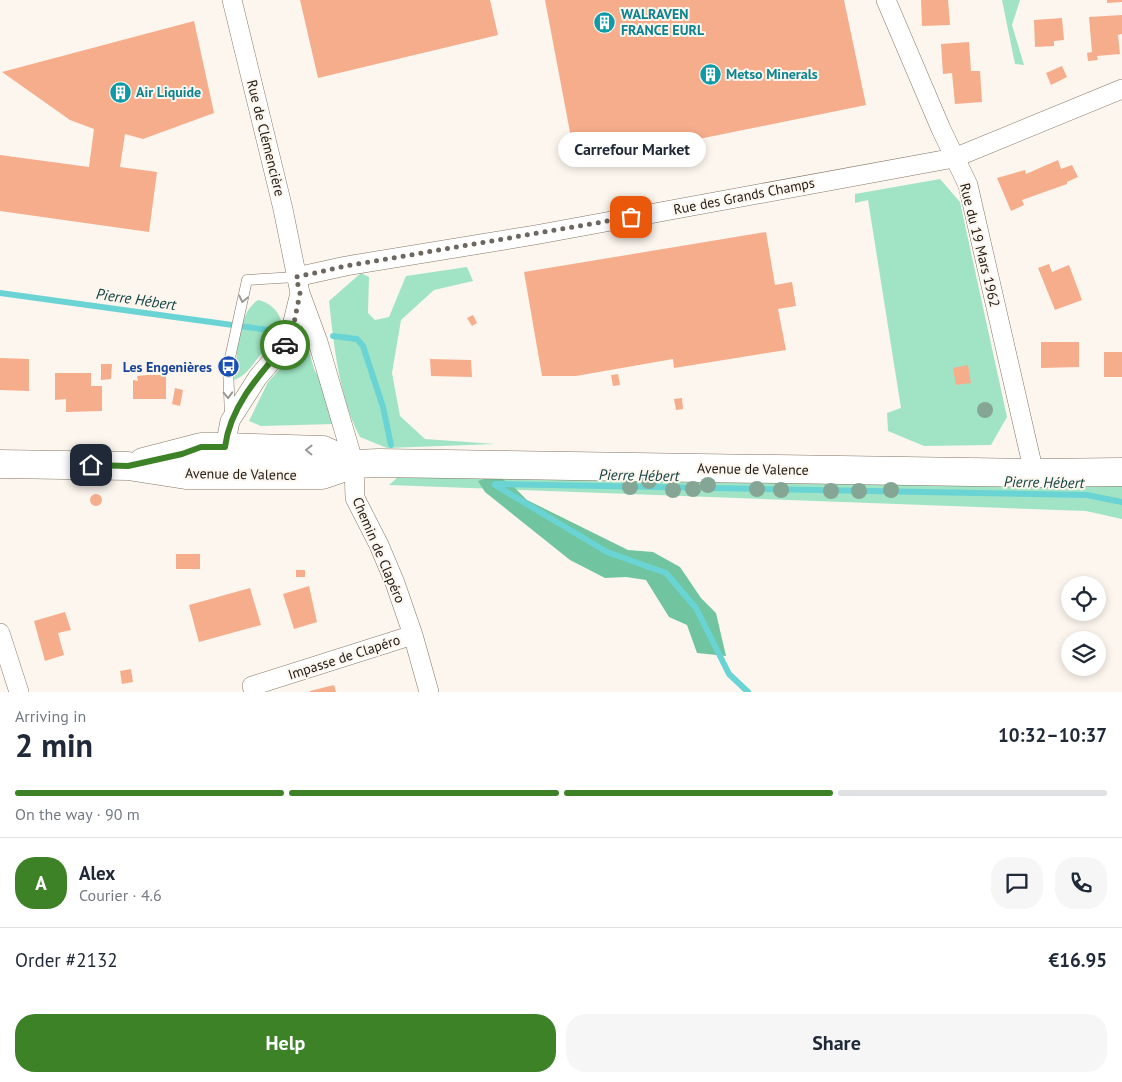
<!DOCTYPE html>
<html lang="en">
<head>
<meta charset="utf-8">
<style>
	:root { --surface:#fff; --page:#f6f6f7; --text:#1f2937; --muted:#747a83; --line:#e0e1e3; --accent:#3d8227 }
	body { margin:0; font-family:"PT Sans",sans-serif; background:var(--page); color:var(--text); height:100vh; display:flex; flex-direction:column; font-size:19px; white-space:nowrap }
	* { box-sizing:border-box; margin:0 }
	p { font-size:16px; color:var(--muted) }
	.icon { flex:none; width:28px; height:28px; fill:none; stroke:currentColor; stroke-width:2; stroke-linecap:round; stroke-linejoin:round }
	.map { position:relative; height:692px; overflow:hidden }
	.details { display:flex; flex-direction:column; background:var(--surface); flex:1 }
	.details>* { flex:none }
	.fabs { position:absolute; left:1061px; top:576px; display:grid; gap:10px }
	.fabs a { display:grid; place-items:center; width:45px; height:45px; border-radius:50%; background:var(--surface); box-shadow:0 2px 8px #0003; font-size:25px }
	.pin { position:absolute; display:grid; place-items:center; width:42px; height:42px; color:#fff; margin:-21px; border-radius:10px; box-shadow:0 2px 8px #0006 }
	.courier { position:absolute; display:grid; place-items:center; width:50px; height:50px; margin:-25px; border:4px solid #3d8227; border-radius:50%; background:#fff; color:#222; box-shadow:0 1px 6px #0007 }
	.bubble { position:absolute; height:35px; border-radius:18px; background:var(--surface); box-shadow:0 2px 8px #0003; font-size:16px; font-weight:700; line-height:35px; text-align:center }
	.headline em { font-style:normal; font-weight:700 }
	.headline div { display:flex; flex-direction:column-reverse }
	.headline { display:flex; align-items:center; justify-content:space-between; height:85px; padding:0 15px }
	h1 { font-size:32px; font-weight:700; line-height:38px }
	.bar { display:grid; grid-template-columns:repeat(4,1fr); gap:8px 5px; align-content:center; height:60px; padding:0 15px }
	.bar i { height:6px; border-radius:4px; background:var(--line) }
	.bar .current { background:var(--accent) }
	.bar p { grid-column:span 4 }
	.line { display:flex; align-items:center; gap:12px; padding:0 15px; border-top:1px solid var(--line) }
	.line div { flex:1 }
	.round { display:grid; place-items:center; flex:none; width:52px; height:52px; border-radius:20px; background:var(--page) }
	.primary-button { display:flex; gap:10px; margin-top:auto; padding:10px 15px }
	.primary-button a { flex:1; height:58px; border-radius:20px; background:var(--accent); color:#fff; font-size:20px; font-weight:700; line-height:58px; text-align:center }
	.primary-button a+a { background:var(--page); color:var(--text) }
	.map>svg:first-child { display:block }
</style>
</head>
<body>
<div class="map">
<svg width="1122" height="692" viewBox="0 0 1122 692">
	<rect width="100%" height="100%" fill="#fcf6ee"/>
	<path fill="#a0e4c5" d="M1002 0H1020L1012 25 1024 65 1015 64Z
		M940 179 960 202 1007 417 991 445 924 446 888 431 887 413 901 408 868 200 855 203V194Z
		M467 267 473 281 434 290 401 320 392 373 400 416 425 439 495 444 387 448 360 437C339 397 334 346 329 301L361 273 369 277 368 313 375 320 389 317 406 276Z
		M258 300C274 303 289 321 277 337 273 343 266 349 261 354 252 365 247 375 234 380 238 356 236 314 258 300Z
		M303 348 309 351 314 369 329 396 334 424 261 426 249 421 268 382 298 349Z
		M399 476 1122 484V519L1086 511 389 485Z"/>
	<path fill="#70c4a0" d="M496 475 513 486 527 500 628 550 653 552 680 567 701 598 716 613 726 656 697 653 687 625 669 617 646 580 626 577 605 578 570 560 485 492 478 481Z"/>
	<g fill="none" stroke-linecap="round" stroke-linejoin="round">
		<path stroke="#6ad4d4" stroke-width="6" d="M0 293 268 330
			M333 336 357 339 363 346 383 407 391 445
			M495 484 1087 495 1122 502
			M495 485 607 552 666 573 696 608 729 674 748 692"/>
	</g>
	<path fill="#f6ad8b" d="M300 0H490L498 35 318 78Z
		M545 0H844L866 105 576 164Z
		M921 0H948L950 25 922 26Z
		M1107 0H1122V2L1107 3Z
		M1122 15V34L1118 35 1120 54 1097 56 1098 60 1088 61 1087 53 1092 52 1089 17Z
		M1062 18 1064 40 1054 41V46L1035 47 1034 20Z
		M194 21 214 113 143 139 125 134 120 167 157 172 149 232 0 211V155L89 167 94 129 70 120 2 72Z
		M969 42 971 71H980L982 102 955 104 952 73 943 74 941 44Z
		M1062 66 1067 77 1051 85 1046 73Z
		M1058 160 1061 169 1072 165 1078 177 1067 182V184L1022 200 1024 205 1011 211 997 178 1025 170 1026 174Z
		M766 232 775 285 792 282 796 306 778 309 786 350 674 368 673 359 576 376H542L524 272Z
		M1049 264 1052 272 1069 265 1082 300 1055 310 1038 268Z
		M473 315 477 323 472 326 467 318Z
		M1041 342H1079V367L1041 368Z
		M1104 352H1122V377H1104Z
		M0 358 29 359V391L0 390Z
		M430 359 471 360 472 377 431 376Z
		M101 364H112L111 379 101 380Z
		M968 365 971 383 956 385 953 368Z
		M55 373H91V386H102V411L66 412V399L55 400Z
		M618 374 620 385 613 386 611 375Z
		M147 375H166V399H133V380L138 381 137 376Z
		M175 388 183 390 180 406 172 404Z
		M682 398 683 409 676 410 674 399Z
		M90 500a6 6 0 1 1 12 0a6 6 0 1 1-12 0Z
		M176 554H200V569H176Z
		M296 570H305V577H296Z
		M309 586 317 622 294 629 283 594Z
		M250 588 261 625 199 642 189 605Z
		M65 612 71 630 58 633 64 655 45 661 34 621Z
		M131 669 133 682 122 684 120 671Z
		M334 685 336 692H310V691Z"/>
	<g fill="none" stroke-linecap="round" stroke-linejoin="round">
		<defs>
			<path id="lane" d="M230 417 228 367 247 280 296 277"/>
			<path id="street" d="M232 0 283 209 300 293 318 342 354 464 355 498 379 545 395 583 413 635 429 692
				M886 0 941 129 968 185 1034 473
				M296 277 346 266 535 235 954 158 1122 89
				M226 459 225 447 230 421 258 377 288 342 300 293
				M0 633 19 692
				M254 692 252 686 413 635"/>
			<path id="secondary" d="M143 462 201 447H225L323 450 354 464
				M0 464 128 466 186 475H322L354 464 379 463 1034 473 1122 472"/>
		</defs>
		<use href="#lane" stroke="#857666" stroke-width="11"/>
		<use href="#street" stroke="#857666" stroke-width="20"/>
		<use href="#secondary" stroke="#857666" stroke-width="29"/>
		<use href="#lane" stroke="#fff" stroke-width="10"/>
		<use href="#street" stroke="#fff" stroke-width="19"/>
		<use href="#secondary" stroke="#fff" stroke-width="28"/>
	</g>
	<g fill="#86a695">
		<circle cx="985" cy="410" r="8"/>
		<circle cx="649" cy="481" r="8"/>
		<circle cx="708" cy="485" r="8"/>
		<circle cx="630" cy="487" r="8"/>
		<circle cx="693" cy="489" r="8"/>
		<circle cx="757" cy="489" r="8"/>
		<circle cx="673" cy="490" r="8"/>
		<circle cx="781" cy="490" r="8"/>
		<circle cx="891" cy="490" r="8"/>
		<circle cx="831" cy="491" r="8"/>
		<circle cx="859" cy="491" r="8"/>
	</g>
	<defs><path id="oneway-chevron" d="M-2-3.5L2.5 0L-2 3.5" fill="none" stroke-width="1.6" stroke-linecap="round" stroke-linejoin="round" transform="scale(1.25)"/></defs>
	<g stroke="#9b9895">
		<use href="#oneway-chevron" transform="translate(243 299) rotate(102)"/>
		<use href="#oneway-chevron" transform="translate(228 395) rotate(88)"/>
		<use href="#oneway-chevron" transform="translate(309 450) rotate(-179)"/>
	</g>
	<g fill="none" stroke-linecap="round" stroke-linejoin="round">
		<path stroke="#6d6760" stroke-width="5" stroke-dasharray="0 9" d="M285 345 294 323 300 293 296 277 346 266 631 217"/>
		<path stroke="#3d8227" stroke-width="6" d="M91 465 128 466 182 454 201 447H225C230 407 259 375 285 345"/>
	</g>
	<defs>
		<symbol id="building-disc" viewBox="-11 -11 22 22"><circle r="9.5" fill="#0f9aa8" stroke="#fcf6ee"/><path d="M-4-6H4V6H1V3H-1V6H-4ZM-2.5-4.3h1.7v1.8h-1.7ZM.8-4.3h1.7v1.8H.8ZM-2.5-1h1.7V.8h-1.7ZM.8-1h1.7V.8H.8Z" fill="#fff"/></symbol>
		<symbol id="bus-disc" viewBox="-11 -11 22 22"><circle r="9.5" fill="#1a4fb4" stroke="#fcf6ee"/><path d="M-5-6H5V4H4V6H2V4H-2V6H-4V4H-5ZM-3.5-4V0h7V-4ZM-3.5 1.2v1.5H-2V1.2ZM2 1.2v1.5H3.5V1.2Z" fill="#fff"/></symbol>
	</defs>
	<g fill-rule="evenodd">
		<use href="#building-disc" x="592" y="10" width="25" height="25"/>
		<use href="#building-disc" x="698" y="62" width="25" height="25"/>
		<use href="#building-disc" x="108" y="80" width="25" height="25"/>
		<use href="#bus-disc" x="216" y="354" width="25" height="25"/>
	</g>
	<g text-anchor="middle" dominant-baseline="central" stroke-width="4" stroke-linejoin="round" paint-order="stroke">
		<g font-size="14" font-weight="bold" fill="#0d838f" stroke="#fcf6ee" text-anchor="start">
			<text x="621" y="14">WALRAVEN<tspan x="621" dy="16">FRANCE EURL</tspan></text>
			<text x="726" y="74">Metso Minerals</text>
			<text x="136" y="92">Air Liquide</text>
		</g>
		<g font-size="14" fill="#201a14" stroke="#fcf6ee">
			<text transform="translate(266 138) rotate(76)">Rue de Clémencière</text>
			<text transform="translate(744 196) rotate(-11)">Rue des Grands Champs</text>
			<text transform="translate(980 245) rotate(76)">Rue du 19 Mars 1962</text>
			<text transform="translate(753 469) rotate(1)">Avenue de Valence</text>
			<text transform="translate(241 474) rotate(1)">Avenue de Valence</text>
			<text transform="translate(379 550) rotate(67)">Chemin de Clapéro</text>
			<text transform="translate(344 657) rotate(-18)">Impasse de Clapéro</text>
		</g>
		<g font-size="14" font-weight="bold" fill="#164399" stroke="#fcf6ee" text-anchor="end">
			<text x="212" y="367">Les Engenières</text>
		</g>
		<g font-size="15" font-style="italic" fill="#134444" stroke="#fcf6ee">
			<text transform="translate(136 299) rotate(8)">Pierre Hébert</text>
			<text transform="translate(639 475) rotate(1)">Pierre Hébert</text>
			<text transform="translate(1044 482) rotate(1)">Pierre Hébert</text>
		</g>
	</g>
</svg>
<div class="fabs">
<a><svg class="icon" aria-label="locate" viewBox="0 0 24 24"><circle cx="12" cy="12" r="6"/><path d="M12 2v4M12 18v4M2 12h4M18 12h4"/></svg></a>
<a><svg class="icon" aria-label="layers" viewBox="0 0 24 24"><path d="M12 4l9 5-9 5-9-5zM3 14l9 5 9-5"/></svg></a>
</div>
<div class="pin" style="left:631px;top:217px;background:#ea580c"><svg class="icon" aria-label="bag" viewBox="0 0 24 24"><path d="M5 8h14l-1 12H6zM9 8a3 3 0 0 1 6 0"/></svg></div>
<div class="pin" style="left:91px;top:465px;background:#1f2937"><svg class="icon" aria-label="home" viewBox="0 0 24 24"><path d="M3 11l9-7 9 7M6 9v11h12V9"/></svg></div>
<div class="courier" style="left:285px;top:345px"><svg class="icon" aria-label="car" viewBox="0 0 24 24"><path d="M5 17H2v-5l4-1 3-4h7l3 4 3 1v5h-3M9 17h6M6 11h13"/><circle cx="7" cy="17" r="2"/><circle cx="17" cy="17" r="2"/></svg></div>
<div class="bubble" style="left:558px;top:132px;width:148px">Carrefour Market</div>
</div>
<section class="details">
<div class="headline"><div><h1>2 min</h1><p>Arriving in</p></div><em>10:32–10:37</em></div>
<div class="bar"><i class="current"></i><i class="current"></i><i class="current"></i><i></i><p>On the way · 90 m</p></div>
<div class="line" style="height:90px"><b class="round" style="background:var(--accent);color:#fff">A</b><div><b>Alex</b><p>Courier · 4.6</p></div><a class="round"><svg class="icon" aria-label="chat" viewBox="0 0 24 24"><path d="M4 5h16v11H9l-5 4z"/></svg></a><a class="round"><svg class="icon" aria-label="phone" viewBox="0 0 24 24"><path d="M5 4h4l2 5-3 2q2 4 5 5l2-3 5 2v4C11 20 4 13 5 4z"/></svg></a></div>
<div class="line" style="height:65px"><div>Order #2132</div><b>€16.95</b></div>
<div class="primary-button"><a>Help</a><a>Share</a></div>
</section>
</body>
</html>
